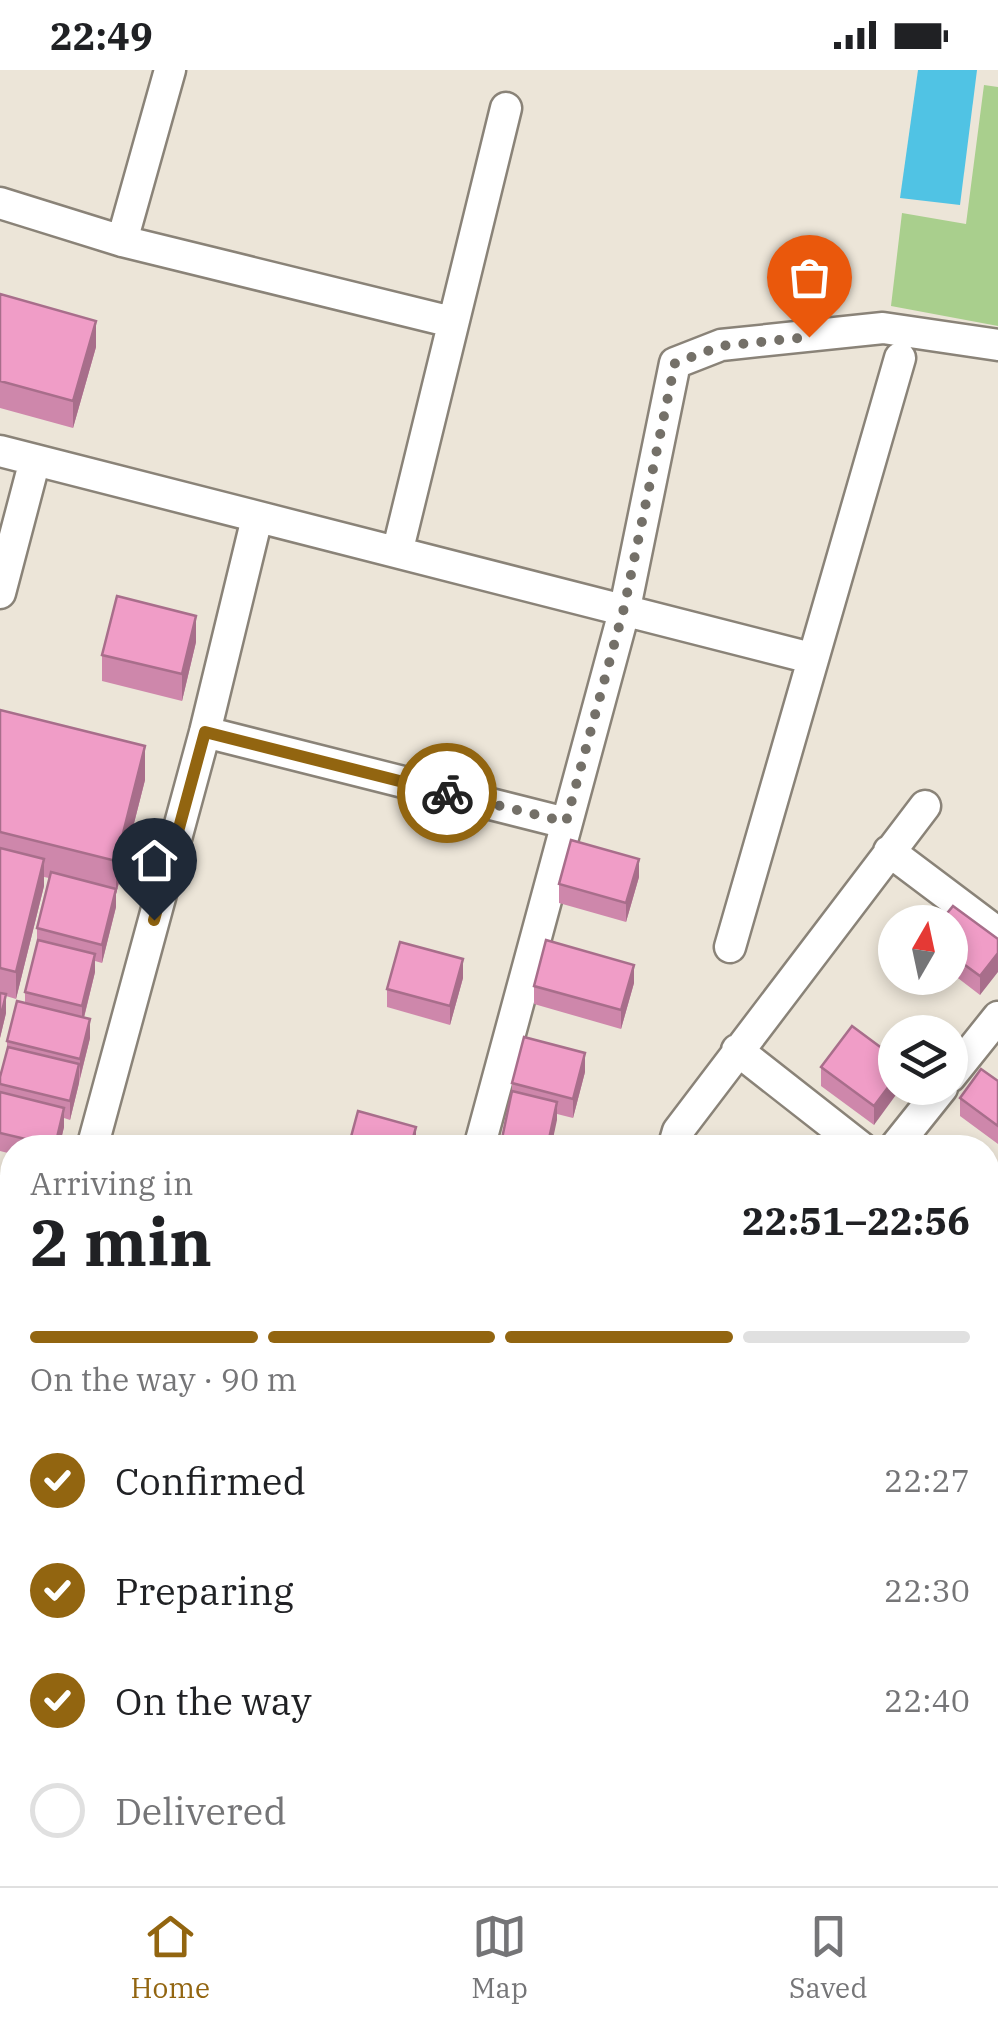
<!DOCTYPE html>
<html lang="en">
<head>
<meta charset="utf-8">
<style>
	:root { --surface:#fff; --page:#f2f2f2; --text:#202124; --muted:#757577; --line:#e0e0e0; --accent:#926510 }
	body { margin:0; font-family:"IBM Plex Serif",serif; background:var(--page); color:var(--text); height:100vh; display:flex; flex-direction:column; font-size:38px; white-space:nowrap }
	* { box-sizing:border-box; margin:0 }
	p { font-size:32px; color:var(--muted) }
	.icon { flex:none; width:55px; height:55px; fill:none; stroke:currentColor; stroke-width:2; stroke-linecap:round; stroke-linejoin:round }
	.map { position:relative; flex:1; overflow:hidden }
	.sheet { position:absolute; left:0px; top:1065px; width:1000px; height:752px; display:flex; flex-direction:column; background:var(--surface); border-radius:40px 40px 0 0; box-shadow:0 5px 15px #0003 }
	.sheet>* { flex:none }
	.needle { width:65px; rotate:9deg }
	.tools { position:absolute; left:878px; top:835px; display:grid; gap:20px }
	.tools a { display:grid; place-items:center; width:90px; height:90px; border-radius:50%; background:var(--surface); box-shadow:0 5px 15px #0003; font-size:50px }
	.pin { position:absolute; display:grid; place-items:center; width:85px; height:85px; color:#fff; margin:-102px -42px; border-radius:50% 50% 50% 0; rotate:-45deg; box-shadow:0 0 10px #0007 }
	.pin .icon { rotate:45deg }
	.courier { position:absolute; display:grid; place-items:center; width:100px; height:100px; margin:-50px; border:8px solid #926510; border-radius:50%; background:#fff; color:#222; box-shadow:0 2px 12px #0007 }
	.summary em { font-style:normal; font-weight:700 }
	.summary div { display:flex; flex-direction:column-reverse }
	.summary { display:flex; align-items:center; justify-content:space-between; height:170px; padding:0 30px }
	h1 { font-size:65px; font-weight:700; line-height:75px }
	.bar { display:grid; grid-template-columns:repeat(4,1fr); gap:15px 10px; align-content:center; height:120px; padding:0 30px }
	.bar i { height:12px; border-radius:8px; background:var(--line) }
	.bar .active { background:var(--accent) }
	.bar p { grid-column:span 4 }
	ol { padding:0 30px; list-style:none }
	li { display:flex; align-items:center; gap:30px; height:110px }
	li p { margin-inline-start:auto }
	li .icon { padding:10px; border-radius:50%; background:var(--accent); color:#fff; stroke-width:4 }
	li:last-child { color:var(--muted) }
	li i { width:55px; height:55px; border:5px solid var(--line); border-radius:50% }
	.status { display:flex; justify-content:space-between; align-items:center; height:70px; padding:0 50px; background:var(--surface); direction:ltr }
	.status svg { height:28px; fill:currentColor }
	.dock { display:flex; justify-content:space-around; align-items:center; height:140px; border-top:2px solid var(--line); background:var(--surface); font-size:28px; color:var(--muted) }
	.dock a { display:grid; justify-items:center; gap:5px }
	.dock .active { color:var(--accent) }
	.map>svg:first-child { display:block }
</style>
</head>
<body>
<div class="status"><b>22:49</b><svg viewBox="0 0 49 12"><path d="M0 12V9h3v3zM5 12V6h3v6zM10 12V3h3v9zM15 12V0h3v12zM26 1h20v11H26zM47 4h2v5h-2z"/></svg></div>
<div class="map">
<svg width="998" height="1816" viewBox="0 0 998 1816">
	<rect width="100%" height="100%" fill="#ece5d8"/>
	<path fill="#a9cf8d" d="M984 15 998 17V256L891 236 902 143 966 154Z"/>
	<path fill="#50c3e4" d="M918 0H977L960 135 900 128Z"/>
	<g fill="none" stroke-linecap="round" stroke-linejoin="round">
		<defs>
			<path id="street" d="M0 133 122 171 452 252
				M122 171 170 0
				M0 381 811 588
				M398 479 506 38
				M0 523 35 390
				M205 662 566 753
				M889 781 998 863
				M730 877 900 288
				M737 980 862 1078
				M950 1007 998 947
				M92 1078 205 662 257 448
				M479 1078 625 538 675 293 721 275 883 258 998 275
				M673 1078 678 1061 925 736
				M894 1078 942 1018
				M0 1122 12 1126
				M988 1186 998 1195
				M988 1267 998 1255
				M0 1350 12 1353
				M988 1466 998 1474
				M0 1595 8 1613 11 1816
				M988 1711 998 1719
				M196 1805 197 1816
				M453 1805V1816
				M812 1805 825 1816
				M531 1816 683 1811"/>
		</defs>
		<use href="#street" stroke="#8a8378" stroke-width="35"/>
		<use href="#street" stroke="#fff" stroke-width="30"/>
	</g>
	<path fill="#ce87ab" d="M0 224 96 277 73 358 0 338Z
		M196 572 182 631 102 611V585Z
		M0 640 145 710 116 824V837L102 893 95 891V902L84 948 90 968 70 1050 64 1048V1057L59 1078H12V1084L0 1081V1007L7 979V971L25 933V922L37 873V858L49 808 44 807V816L16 929 6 926V943L0 968Z
		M639 807 626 852 559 833V814Z
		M950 852 998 869 980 925 950 902Z
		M463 908 450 955 387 937V919Z
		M634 913 621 959 534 934V916Z
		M895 988 874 1055 821 1016V997Z
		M585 1002 573 1048 557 1044 551 1078H500L512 1023V1013Z
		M998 1011V1074L960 1046V1028Z
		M998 1282V1344L988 1336V1296Z
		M998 1638V1684L988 1676V1652Z
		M867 1805H924L916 1816H867Z"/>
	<path fill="#a86e8b" d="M96 251V277L73 358V331Z
		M196 546V572L182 631V604Z
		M145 676V710L116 824V837L102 893V875L116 819V791Z
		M44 789V816L16 929V902Z
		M639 789V807L626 852V833Z
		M998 883V902L980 925V906Z
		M95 884V902L82 955V936Z
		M463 889V908L450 955V936Z
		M634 895V913L621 959V940Z
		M6 924V943L0 968V950Z
		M90 949V968L80 1008V989Z
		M585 983V1002L573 1048V1029Z
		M79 994V1013L70 1050V1031Z
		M895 1008V1018H901L874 1055V1036Z
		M557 1032V1050L551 1078H547Z
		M64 1038V1057L59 1078H55Z
		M416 1057V1075L415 1078H410Z
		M7 1151V1169L0 1199V1180Z
		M998 1529V1548L988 1561V1543Z
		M998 1616V1634L988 1648V1629Z
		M910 1805H924L916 1816H902Z"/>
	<path fill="#f09dc7" stroke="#a86e8b" stroke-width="2.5" d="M0 224 96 251 73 331 0 311Z
		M117 526 196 546 182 604 102 585Z
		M0 640 145 676 116 791 0 762Z
		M571 770 639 789 626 833 559 814Z
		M0 778 44 789 16 902 0 898Z
		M51 802 116 819 102 875 37 858Z
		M953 836 998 869V883L980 906 950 884V852H940Z
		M38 870 95 884 82 936 25 922Z
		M546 870 634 895 621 940 534 916Z
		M400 872 463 889 450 936 387 919Z
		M0 923 6 924 0 950Z
		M17 931 90 949 80 989 7 971Z
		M852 956 895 988V1008L874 1036 821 997Z
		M524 967 585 983 573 1029 512 1013Z
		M8 977 79 994 70 1031 0 1014V1007Z
		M981 999 998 1011V1056L960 1028Z
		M512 1021 557 1032 547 1078H500Z
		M0 1022 64 1038 55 1076 0 1063Z
		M358 1041 416 1057 410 1078H348Z
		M0 1149 7 1151 0 1180Z
		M998 1282V1325L988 1317V1296Z
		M988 1483 998 1492V1529L988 1543Z
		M988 1580 998 1588V1616L988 1629Z
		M998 1638V1665L988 1657V1652Z
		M877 1805H910L902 1816H891Z
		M929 1805H951L965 1816H921Z"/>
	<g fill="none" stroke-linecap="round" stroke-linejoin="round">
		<path stroke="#747068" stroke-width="10" stroke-dasharray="0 18" d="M447 723 566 752 624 538 675 293 721 276 809 267"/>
		<path stroke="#926510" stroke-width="12" d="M154 850 205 662 447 723"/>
	</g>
</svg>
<div class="tools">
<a><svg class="needle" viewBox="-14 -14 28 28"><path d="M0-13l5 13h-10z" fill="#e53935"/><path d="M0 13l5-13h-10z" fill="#757577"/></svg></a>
<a><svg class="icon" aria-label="layers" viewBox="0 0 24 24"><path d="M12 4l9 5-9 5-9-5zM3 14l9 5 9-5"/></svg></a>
</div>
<div class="pin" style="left:809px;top:267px;background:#ea580c"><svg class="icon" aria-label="bag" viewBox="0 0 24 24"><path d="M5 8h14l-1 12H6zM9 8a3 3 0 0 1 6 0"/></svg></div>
<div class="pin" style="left:154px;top:850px;background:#1f2937"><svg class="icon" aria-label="home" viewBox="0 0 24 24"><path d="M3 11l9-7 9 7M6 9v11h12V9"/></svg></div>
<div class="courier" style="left:447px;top:723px"><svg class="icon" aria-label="bike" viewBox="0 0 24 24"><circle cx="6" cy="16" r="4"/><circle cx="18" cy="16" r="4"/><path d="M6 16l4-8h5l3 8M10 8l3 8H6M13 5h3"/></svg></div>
<section class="sheet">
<div class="summary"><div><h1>2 min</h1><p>Arriving in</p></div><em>22:51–22:56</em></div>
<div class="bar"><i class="active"></i><i class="active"></i><i class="active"></i><i></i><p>On the way · 90 m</p></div>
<ol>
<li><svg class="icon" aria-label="check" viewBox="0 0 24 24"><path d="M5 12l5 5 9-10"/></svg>Confirmed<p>22:27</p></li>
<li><svg class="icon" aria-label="check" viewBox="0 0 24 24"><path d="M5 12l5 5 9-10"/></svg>Preparing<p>22:30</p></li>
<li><svg class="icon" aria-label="check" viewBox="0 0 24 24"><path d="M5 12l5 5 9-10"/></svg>On the way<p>22:40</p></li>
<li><i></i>Delivered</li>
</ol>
</section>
</div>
<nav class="dock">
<a class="active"><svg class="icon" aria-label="home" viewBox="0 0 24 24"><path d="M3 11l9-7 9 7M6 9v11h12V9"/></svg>Home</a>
<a><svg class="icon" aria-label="map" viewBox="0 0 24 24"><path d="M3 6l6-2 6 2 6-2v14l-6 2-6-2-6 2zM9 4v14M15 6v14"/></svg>Map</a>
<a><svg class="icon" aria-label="saved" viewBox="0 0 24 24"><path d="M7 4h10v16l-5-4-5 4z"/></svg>Saved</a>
</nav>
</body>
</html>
